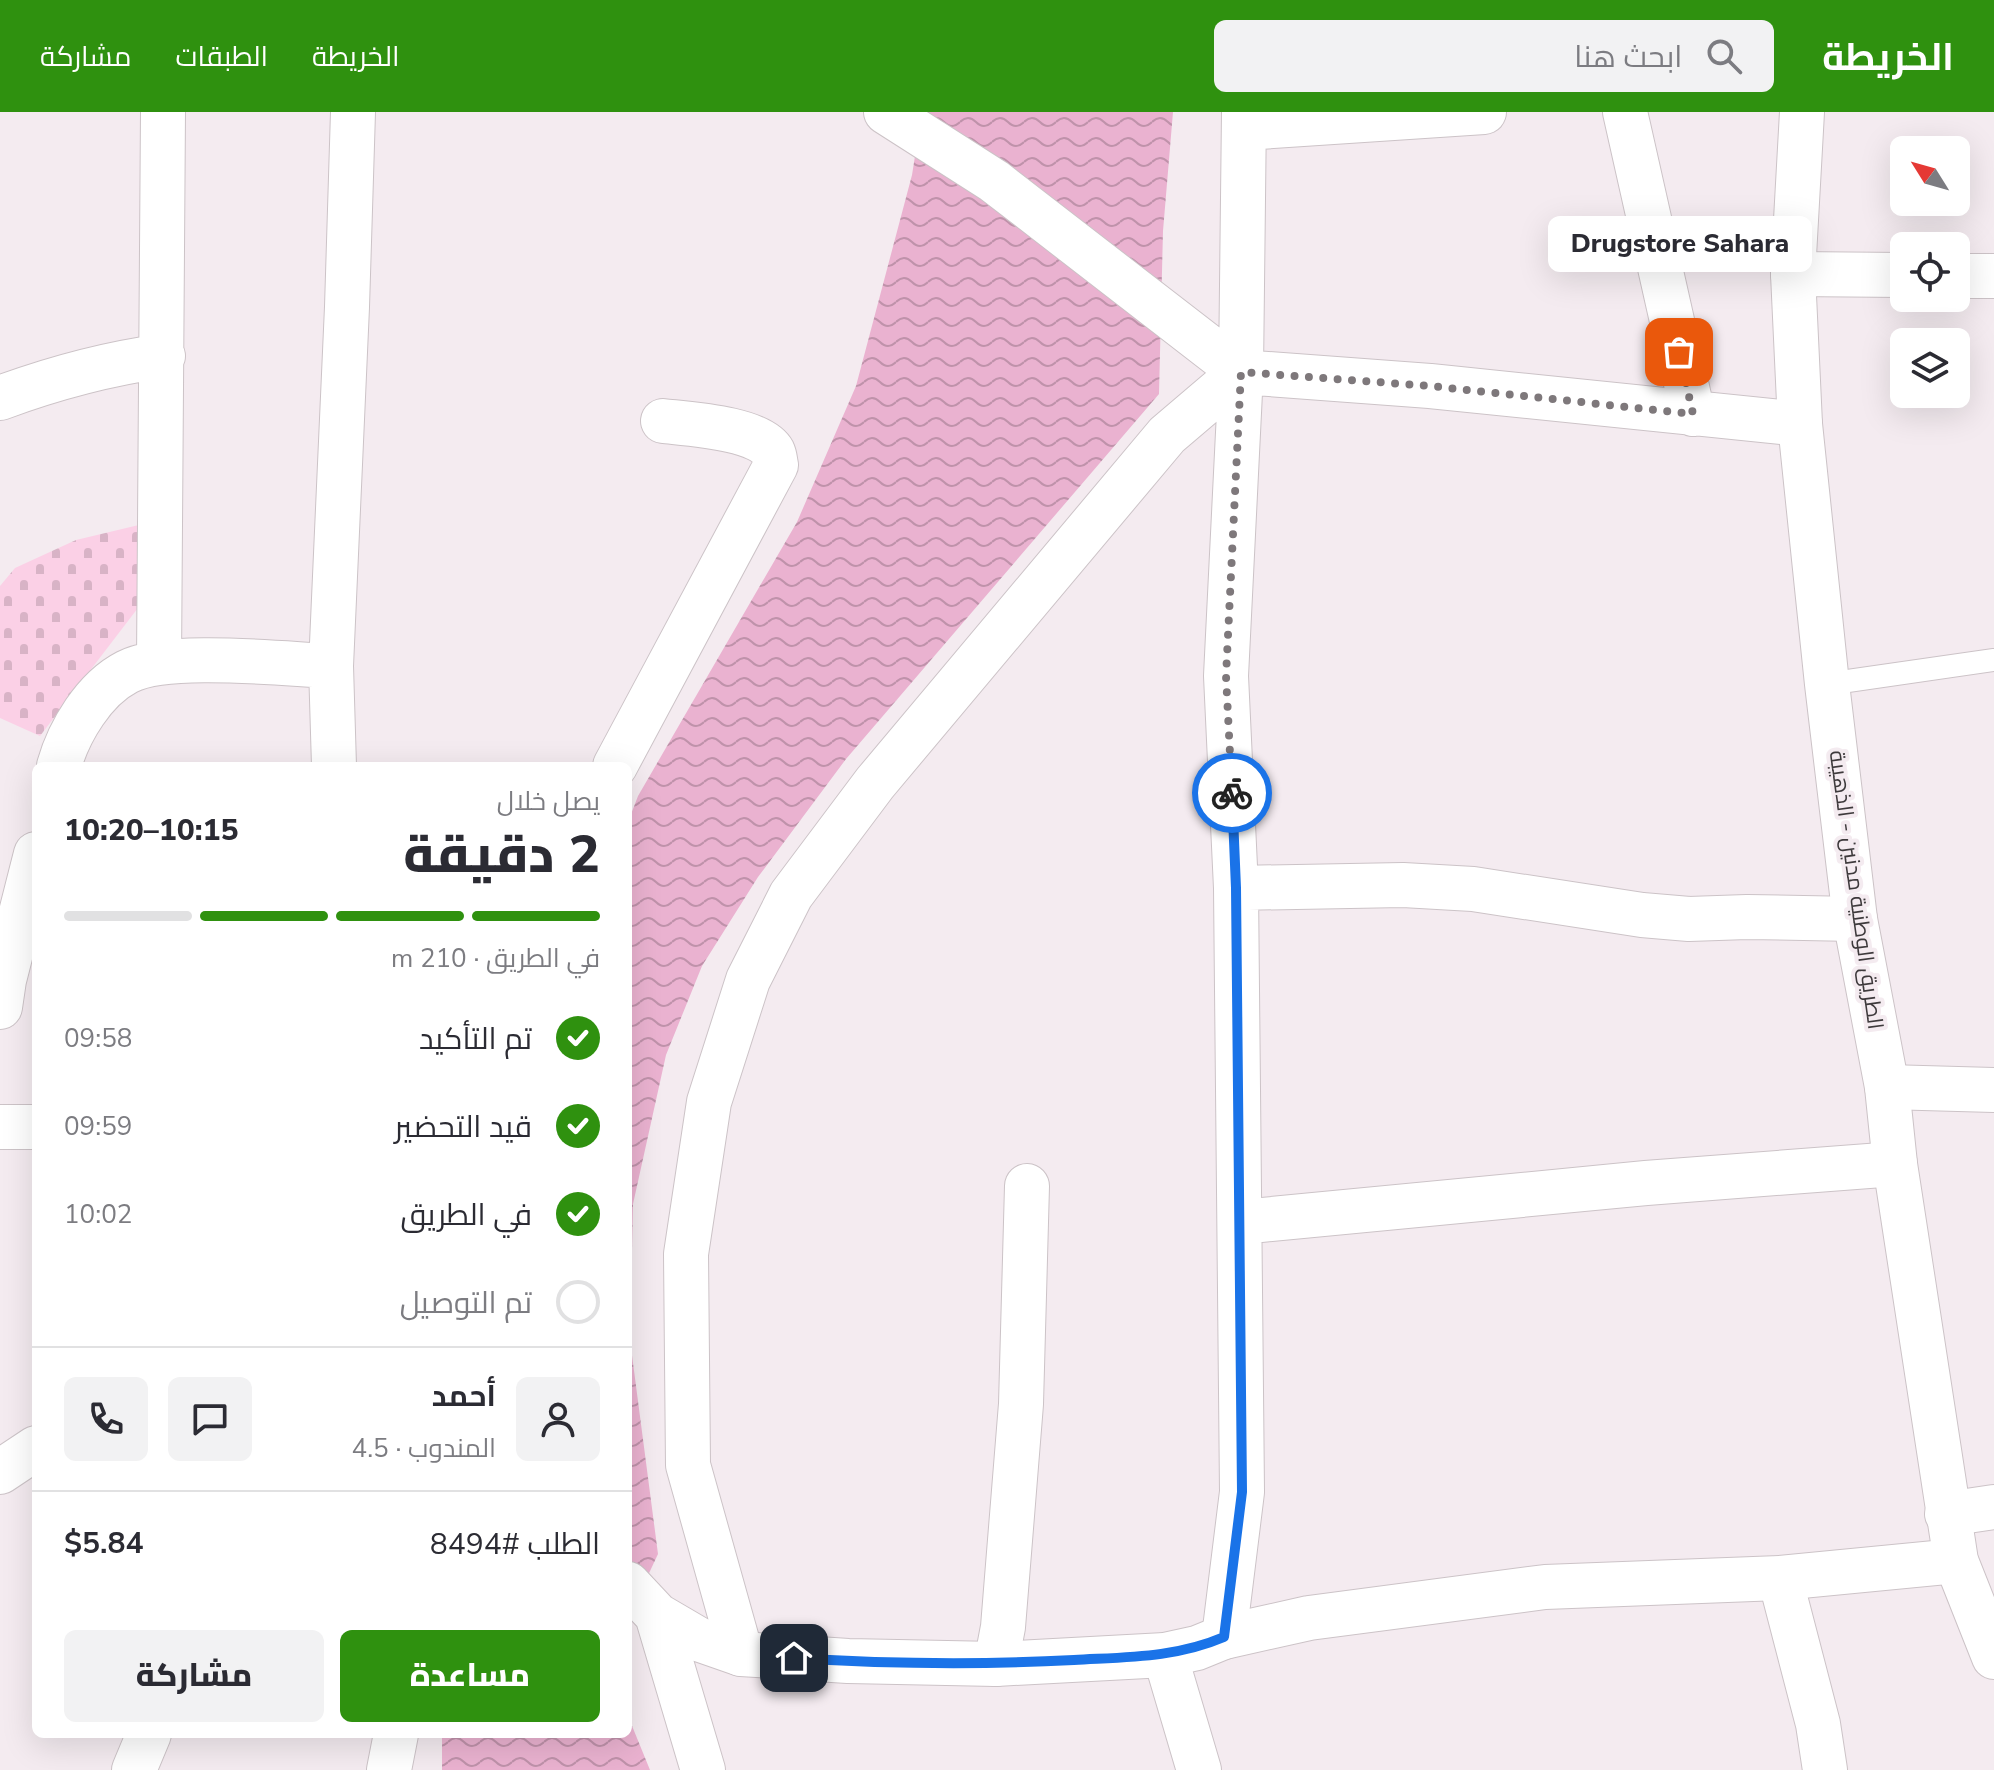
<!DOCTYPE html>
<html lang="ar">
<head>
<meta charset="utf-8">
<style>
	:root { --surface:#fff; --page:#f2f2f3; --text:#2b2b33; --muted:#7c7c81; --line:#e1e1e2; --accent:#2f910f }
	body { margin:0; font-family:"Nunito Sans",Cairo,sans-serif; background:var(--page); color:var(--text); direction:rtl; height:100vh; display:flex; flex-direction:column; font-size:30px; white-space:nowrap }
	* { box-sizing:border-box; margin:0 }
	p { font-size:26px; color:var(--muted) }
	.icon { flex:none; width:44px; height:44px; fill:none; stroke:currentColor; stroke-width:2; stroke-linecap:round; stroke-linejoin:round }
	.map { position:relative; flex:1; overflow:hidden; direction:ltr }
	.details { position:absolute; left:32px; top:650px; width:600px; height:976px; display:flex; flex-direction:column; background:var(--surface); border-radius:12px; box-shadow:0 8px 32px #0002; direction:rtl }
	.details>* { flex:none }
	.needle { width:52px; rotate:307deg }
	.buttons { position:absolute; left:1890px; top:24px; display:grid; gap:16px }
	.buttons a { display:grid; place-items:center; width:80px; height:80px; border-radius:12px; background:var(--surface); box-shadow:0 8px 32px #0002; font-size:40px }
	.pin { position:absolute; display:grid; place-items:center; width:68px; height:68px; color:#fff; margin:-34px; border-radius:16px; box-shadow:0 4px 12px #0006 }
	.courier { position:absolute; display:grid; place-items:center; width:80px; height:80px; margin:-40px; border:6px solid #1a73e8; border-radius:50%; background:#fff; color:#222; box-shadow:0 2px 10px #0007 }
	.bubble { position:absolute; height:56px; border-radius:12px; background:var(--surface); box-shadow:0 8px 32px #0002; font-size:26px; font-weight:800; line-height:56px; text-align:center; direction:rtl }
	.summary em { font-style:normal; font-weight:800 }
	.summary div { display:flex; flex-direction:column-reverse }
	.summary { display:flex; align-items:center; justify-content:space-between; height:136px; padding:0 32px }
	h1 { font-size:52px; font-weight:800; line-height:60px }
	.bar { display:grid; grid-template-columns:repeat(4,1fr); gap:12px 8px; align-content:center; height:96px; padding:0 32px }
	.bar i { height:10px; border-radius:6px; background:var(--line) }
	.bar .active { background:var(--accent) }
	.bar p { grid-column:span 4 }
	.line { display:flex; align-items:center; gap:20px; padding:0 32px; border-top:2px solid var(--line) }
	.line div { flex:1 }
	.round { display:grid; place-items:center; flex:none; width:84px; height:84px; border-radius:12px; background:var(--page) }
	ol { padding:0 32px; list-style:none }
	li { display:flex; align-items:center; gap:24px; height:88px }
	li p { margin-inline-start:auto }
	li .icon { padding:8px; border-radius:50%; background:var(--accent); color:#fff; stroke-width:4 }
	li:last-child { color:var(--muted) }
	li i { width:44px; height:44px; border:4px solid var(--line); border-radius:50% }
	.action { display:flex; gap:16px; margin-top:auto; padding:16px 32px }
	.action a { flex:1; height:92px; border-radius:12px; background:var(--accent); color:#fff; font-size:32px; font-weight:800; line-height:92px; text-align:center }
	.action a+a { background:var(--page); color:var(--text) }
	header { display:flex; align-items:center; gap:48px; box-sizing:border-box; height:112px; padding:0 40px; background:var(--accent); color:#fff }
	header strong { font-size:38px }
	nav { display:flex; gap:44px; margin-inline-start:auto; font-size:28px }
	.search { width:560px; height:72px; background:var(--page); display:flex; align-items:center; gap:20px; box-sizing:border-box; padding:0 28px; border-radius:12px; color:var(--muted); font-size:30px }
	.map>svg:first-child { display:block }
</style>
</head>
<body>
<header>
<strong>الخريطة</strong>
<div class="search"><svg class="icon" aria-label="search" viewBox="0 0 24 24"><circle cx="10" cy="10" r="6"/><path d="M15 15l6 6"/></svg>ابحث هنا</div>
<nav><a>الخريطة</a><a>الطبقات</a><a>مشاركة</a></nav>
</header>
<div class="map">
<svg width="1994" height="1658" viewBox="0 0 1994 1658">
	<defs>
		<pattern id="cemetery-stones" width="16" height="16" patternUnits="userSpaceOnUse" patternTransform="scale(2)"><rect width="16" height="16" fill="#fbd0e6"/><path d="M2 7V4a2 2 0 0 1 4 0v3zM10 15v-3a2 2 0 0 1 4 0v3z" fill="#d8b3c6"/></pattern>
		<pattern id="water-waves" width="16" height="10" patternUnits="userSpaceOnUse" patternTransform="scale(2)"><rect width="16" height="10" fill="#eab2d0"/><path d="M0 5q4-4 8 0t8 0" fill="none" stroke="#bf92aa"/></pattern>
	</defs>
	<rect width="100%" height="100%" fill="#f4ebf0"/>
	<path fill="url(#cemetery-stones)" d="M143 412 141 492 40 624 0 606V474L15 456 76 428Z"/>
	<path fill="url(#water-waves)" d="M922 0H1173L1163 119 1159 282 846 647 758 765 702 854 666 943 633 1092 630 1228 658 1442 628 1506V710L638 684 797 410 856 274 912 63Z
		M628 1604 650 1658H442V1622H628Z"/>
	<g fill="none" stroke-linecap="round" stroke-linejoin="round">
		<defs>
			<path id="service" d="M1827 572 1994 548"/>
			<path id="minor" d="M886 0 994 69 1241 260 1430 274 1800 312
				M1625 0 1693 302
				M1244 16 1484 0
				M1793 162 1904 163
				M1956 164H1994
				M0 286C54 266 106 252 163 244
				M159 550 163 0
				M59 654C69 619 94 577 127 560 166 539 283 552 331 554
				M334 654 331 554 347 195 353 0
				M615 654 776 353C775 349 775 344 773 340 760 316 689 312 663 309
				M1236 776 1403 773 1473 777 1642 803 1689 807 1747 805 1855 807
				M0 895 4 868 36 742
				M1887 975 1994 978
				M0 1015H36
				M1241 1110 1646 1071 1895 1052
				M1947 1402 1994 1395
				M1780 1466 1818 1612 1825 1658
				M1224 1525 1242 1380 1236 776 1226 564 1241 260 1244 0
				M741 1542 688 1353 686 1142 709 990 748 868 791 783 875 671 1167 323 1241 260
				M1165 1543 1199 1658
				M996 1552 1003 1515 1021 1292 1027 1074
				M134 1658 149 1622
				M389 1658 396 1622"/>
			<path id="tertiary" d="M0 1360 36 1336
				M628 1472 657 1503 698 1527 741 1542 848 1549 996 1552 1165 1543 1197 1536 1224 1525 1309 1506 1545 1475 1780 1466 1956 1449
				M657 1503 703 1658"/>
			<path id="primary" d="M1802 0 1793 162 1800 312 1827 572 1855 807 1887 975 1895 1052 1956 1449 1994 1545"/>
		</defs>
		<use href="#service" stroke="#ccc3c7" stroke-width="24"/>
		<use href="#minor" stroke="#ccc3c7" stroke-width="46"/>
		<use href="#tertiary" stroke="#ccc3c7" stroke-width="46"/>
		<use href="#primary" stroke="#ccc3c7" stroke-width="46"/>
		<use href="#service" stroke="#fff" stroke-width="22"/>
		<use href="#minor" stroke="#fff" stroke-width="44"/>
		<use href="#tertiary" stroke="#fff" stroke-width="44"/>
		<use href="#primary" stroke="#fff" stroke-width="44"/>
	</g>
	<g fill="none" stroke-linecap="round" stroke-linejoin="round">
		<path stroke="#7e787b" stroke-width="8" stroke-dasharray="0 14.4" d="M1232 681 1226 564 1241 260 1430 274 1693 302 1679 240"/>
		<path stroke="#1a73e8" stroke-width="10" d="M794 1546C888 1552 981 1553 1074 1548 1126 1545 1175 1546 1224 1525L1242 1380 1236 776 1232 681"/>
	</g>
	<g text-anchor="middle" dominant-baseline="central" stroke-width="8" stroke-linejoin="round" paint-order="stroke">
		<g font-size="22" fill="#3e3a3c" stroke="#f4ebf0">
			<text transform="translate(1856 778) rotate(82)">الطريق الوطنية مدنين - الذهيبة</text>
		</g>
	</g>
</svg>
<div class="buttons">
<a><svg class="needle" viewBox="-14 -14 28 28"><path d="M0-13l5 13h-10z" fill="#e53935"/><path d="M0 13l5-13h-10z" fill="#7c7c81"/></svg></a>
<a><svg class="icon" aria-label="locate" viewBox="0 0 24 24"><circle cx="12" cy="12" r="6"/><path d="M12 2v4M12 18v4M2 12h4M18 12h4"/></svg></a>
<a><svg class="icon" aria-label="layers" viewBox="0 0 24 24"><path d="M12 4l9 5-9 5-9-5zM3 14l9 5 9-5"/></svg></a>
</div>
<div class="pin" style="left:1679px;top:240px;background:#ea580c"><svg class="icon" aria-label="bag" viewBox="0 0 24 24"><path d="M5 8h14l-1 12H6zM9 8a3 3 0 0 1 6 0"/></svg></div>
<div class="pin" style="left:794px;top:1546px;background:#1f2937"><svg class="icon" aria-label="home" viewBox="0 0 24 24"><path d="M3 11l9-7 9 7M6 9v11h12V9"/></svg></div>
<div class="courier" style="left:1232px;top:681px"><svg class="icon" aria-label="bike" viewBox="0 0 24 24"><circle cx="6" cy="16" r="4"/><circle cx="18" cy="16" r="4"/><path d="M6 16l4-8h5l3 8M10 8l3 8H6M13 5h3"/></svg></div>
<div class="bubble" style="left:1548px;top:104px;width:264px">Drugstore Sahara</div>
<section class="details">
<div class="summary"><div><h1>2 دقيقة</h1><p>يصل خلال</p></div><em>10:15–10:20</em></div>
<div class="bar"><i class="active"></i><i class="active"></i><i class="active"></i><i></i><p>في الطريق · 210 m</p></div>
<ol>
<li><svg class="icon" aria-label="check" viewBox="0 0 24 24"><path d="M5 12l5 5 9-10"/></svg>تم التأكيد<p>09:58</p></li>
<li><svg class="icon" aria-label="check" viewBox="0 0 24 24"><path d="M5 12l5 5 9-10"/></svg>قيد التحضير<p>09:59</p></li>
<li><svg class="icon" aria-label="check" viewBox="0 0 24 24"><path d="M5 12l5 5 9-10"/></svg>في الطريق<p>10:02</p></li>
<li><i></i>تم التوصيل</li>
</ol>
<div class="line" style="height:144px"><a class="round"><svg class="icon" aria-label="person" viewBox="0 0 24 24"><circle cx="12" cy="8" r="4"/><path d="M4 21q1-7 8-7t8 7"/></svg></a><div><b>أحمد</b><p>المندوب · 4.5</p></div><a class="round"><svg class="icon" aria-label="chat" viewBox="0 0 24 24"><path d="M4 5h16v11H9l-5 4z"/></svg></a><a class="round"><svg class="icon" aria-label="phone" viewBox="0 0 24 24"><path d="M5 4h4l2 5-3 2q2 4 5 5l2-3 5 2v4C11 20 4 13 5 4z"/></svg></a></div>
<div class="line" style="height:104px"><div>الطلب #8494</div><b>$5.84</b></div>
<div class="action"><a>مساعدة</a><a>مشاركة</a></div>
</section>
</div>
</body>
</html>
